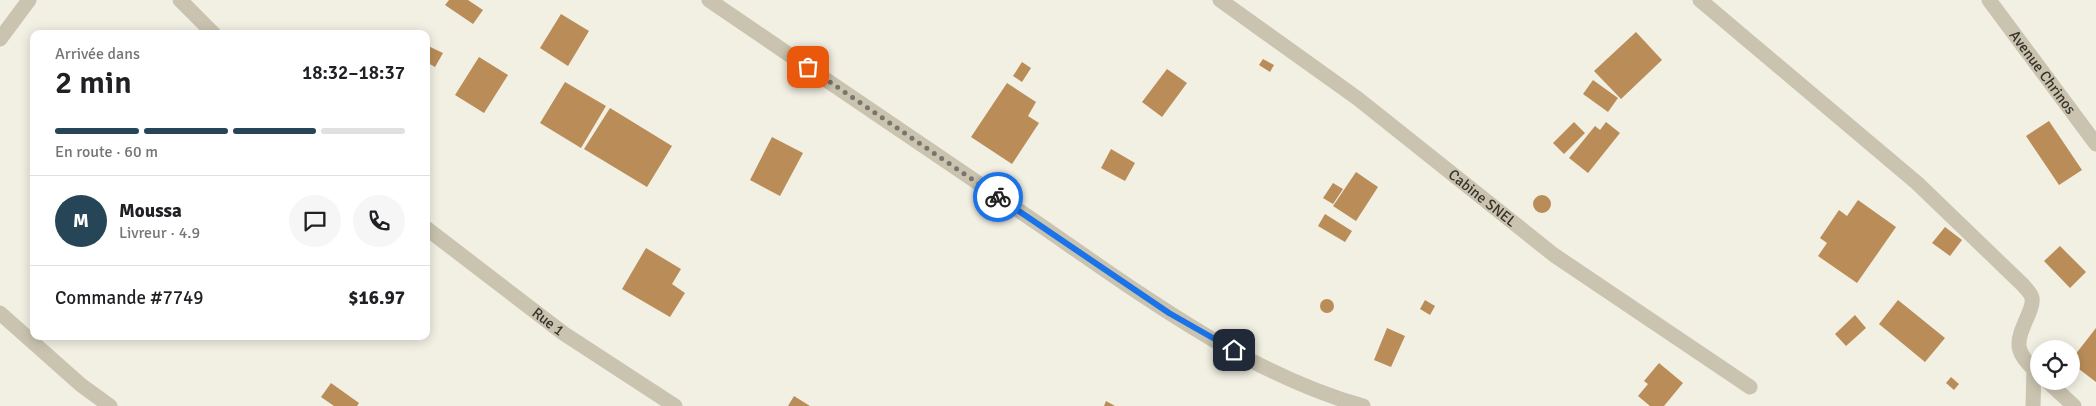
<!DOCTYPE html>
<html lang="fr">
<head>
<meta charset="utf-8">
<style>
	:root { --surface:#fff; --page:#f6f6f6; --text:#202124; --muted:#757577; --line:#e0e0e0; --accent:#264557 }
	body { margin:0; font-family:Signika,sans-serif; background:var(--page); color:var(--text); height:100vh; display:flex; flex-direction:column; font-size:19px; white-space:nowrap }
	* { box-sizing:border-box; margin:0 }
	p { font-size:16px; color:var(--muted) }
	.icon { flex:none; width:28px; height:28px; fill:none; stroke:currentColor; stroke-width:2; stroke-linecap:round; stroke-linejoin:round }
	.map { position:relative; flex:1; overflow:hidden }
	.drawer { position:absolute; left:30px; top:30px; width:400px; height:310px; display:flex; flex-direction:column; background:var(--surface); border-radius:10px; box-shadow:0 2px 12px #0003 }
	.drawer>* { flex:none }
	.fabs { position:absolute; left:2030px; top:340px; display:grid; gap:10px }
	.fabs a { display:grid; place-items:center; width:50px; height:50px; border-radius:50%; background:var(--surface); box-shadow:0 2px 12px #0003; font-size:25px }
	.pin { position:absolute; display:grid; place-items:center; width:42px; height:42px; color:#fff; margin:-21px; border-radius:10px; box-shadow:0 2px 8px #0006 }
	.courier { position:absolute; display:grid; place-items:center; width:50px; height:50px; margin:-25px; border:4px solid #1a73e8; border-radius:50%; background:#fff; color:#222; box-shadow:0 1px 6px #0007 }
	.summary em { font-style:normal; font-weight:600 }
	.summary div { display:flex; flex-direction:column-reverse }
	.summary { display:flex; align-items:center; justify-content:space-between; height:85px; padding:0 25px }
	h1 { font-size:32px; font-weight:600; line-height:38px }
	.bar { display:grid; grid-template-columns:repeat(4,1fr); gap:8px 5px; align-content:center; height:60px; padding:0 25px }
	.bar i { height:6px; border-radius:4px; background:var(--line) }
	.bar .on { background:var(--accent) }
	.bar p { grid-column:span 4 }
	.line { display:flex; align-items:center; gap:12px; padding:0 25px; border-top:1px solid var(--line) }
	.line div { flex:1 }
	.round { display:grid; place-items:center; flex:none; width:52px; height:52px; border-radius:26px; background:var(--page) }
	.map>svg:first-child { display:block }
</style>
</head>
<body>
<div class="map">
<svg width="2096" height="406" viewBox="0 0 2096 406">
	<rect width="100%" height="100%" fill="#f2efe3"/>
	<path fill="#ba8d58" d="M449 0H468L483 10 473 24 445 5Z
		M561 14 589 31 568 66 540 48Z
		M1636 32 1662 60 1621 99 1594 71Z
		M426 45 443 53 435 67 426 62Z
		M479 57 508 75 484 113 455 95Z
		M1263 59 1274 65 1270 72 1259 65Z
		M1022 62 1031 68 1022 82 1013 76Z
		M1167 69 1187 83 1162 117 1142 102Z
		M1593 80 1618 98 1608 112 1583 94Z
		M565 82 606 106 581 148 540 123Z
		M1007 83 1036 102 1028 116 1039 123 1012 164 971 137Z
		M610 108 672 146 647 187 584 149Z
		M2049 121 2082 170 2059 185 2026 136Z
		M1574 122 1585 133 1564 154 1553 143Z
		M1606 122 1620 133 1588 173 1569 158 1595 126 1600 130Z
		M772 137 803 153 780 196 750 180Z
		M1111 149 1135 163 1125 181 1101 168Z
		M1356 172 1378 187 1356 221 1333 206Z
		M1333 183 1343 189 1333 204 1323 198Z
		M1533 204a9 9 0 1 1 18 0a9 9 0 1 1-18 0Z
		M1858 200 1896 227 1857 283 1818 256 1827 243 1820 238 1839 210 1847 216Z
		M1325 214 1352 231 1345 242 1318 226Z
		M1945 227 1962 240 1950 256 1932 243Z
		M2060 246 2086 272 2070 288 2044 261Z
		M646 248 681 269 672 284 685 293 670 317 622 289Z
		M1320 306a7 7 0 1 1 14 0a7 7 0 1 1-14 0Z
		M1425 300 1435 306 1430 315 1420 309Z
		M1898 300 1945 338 1925 362 1879 324Z
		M1855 315 1866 328 1846 346 1835 334Z
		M1387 328 1405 336 1391 367 1374 360Z
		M2096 328V382L2071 363V360Z
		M1659 363 1683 383 1664 406H1650L1638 396 1648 384 1644 381Z
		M1951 377 1959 384 1954 390 1946 383Z
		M331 383 359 403 357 406H334L321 397Z
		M794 396 810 406H788Z
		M1106 401 1115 406H1104Z"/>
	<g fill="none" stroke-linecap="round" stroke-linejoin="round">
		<g stroke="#c9c3af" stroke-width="15">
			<path d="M180 0 214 34"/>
			<path d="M709 0C820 76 931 151 1043 227 1140 294 1248 374 1363 406"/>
			<path id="s1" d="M1220 0 1357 98 1554 255 1750 387"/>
			<path d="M1700 0 1917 183 2023 285C2026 289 2031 293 2032 298 2033 303 2031 308 2029 313 2016 343 2012 350 2039 374"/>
			<path id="s2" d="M1989 0 2096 144"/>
			<path d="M0 39 29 0"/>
			<path id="s3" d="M426 228 563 333 675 406"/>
			<path d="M0 313 81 385 110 406"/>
			<path d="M2047 381 2074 406"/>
			<path d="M2033 406 2034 369"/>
		</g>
	</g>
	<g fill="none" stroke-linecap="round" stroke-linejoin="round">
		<path stroke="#7a756c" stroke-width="5" stroke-dasharray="0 9" d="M808 67 998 197"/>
		<path stroke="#1a73e8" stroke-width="6" d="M998 197 1169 313 1234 350"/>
	</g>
	<g text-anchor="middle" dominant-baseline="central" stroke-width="4" stroke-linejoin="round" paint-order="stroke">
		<g font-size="15" fill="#39342c" stroke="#f9f8ef">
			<text stroke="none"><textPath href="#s2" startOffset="90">Avenue Chrinos</textPath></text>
			<text stroke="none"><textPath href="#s1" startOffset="329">Cabine SNEL</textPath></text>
			<text stroke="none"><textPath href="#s3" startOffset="154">Rue 1</textPath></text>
		</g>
	</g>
</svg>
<div class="fabs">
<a><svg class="icon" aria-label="locate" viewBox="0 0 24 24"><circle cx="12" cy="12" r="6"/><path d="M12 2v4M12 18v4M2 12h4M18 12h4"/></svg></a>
</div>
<div class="pin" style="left:808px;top:67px;background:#ea580c"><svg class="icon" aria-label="bag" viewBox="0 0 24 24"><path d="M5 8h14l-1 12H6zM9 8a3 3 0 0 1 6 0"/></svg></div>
<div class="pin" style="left:1234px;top:350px;background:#1f2937"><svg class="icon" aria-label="home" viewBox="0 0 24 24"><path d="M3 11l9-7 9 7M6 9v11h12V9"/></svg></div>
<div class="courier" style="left:998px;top:197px"><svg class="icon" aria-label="bike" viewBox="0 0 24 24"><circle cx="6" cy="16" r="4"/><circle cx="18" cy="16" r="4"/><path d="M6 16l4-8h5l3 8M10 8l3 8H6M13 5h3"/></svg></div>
<section class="drawer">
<div class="summary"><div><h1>2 min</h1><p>Arrivée dans</p></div><em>18:32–18:37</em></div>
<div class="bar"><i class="on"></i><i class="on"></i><i class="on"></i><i></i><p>En route · 60 m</p></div>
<div class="line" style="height:90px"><b class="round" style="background:var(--accent);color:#fff">M</b><div><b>Moussa</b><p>Livreur · 4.9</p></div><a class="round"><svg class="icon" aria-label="chat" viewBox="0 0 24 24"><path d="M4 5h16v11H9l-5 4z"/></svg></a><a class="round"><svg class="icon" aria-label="phone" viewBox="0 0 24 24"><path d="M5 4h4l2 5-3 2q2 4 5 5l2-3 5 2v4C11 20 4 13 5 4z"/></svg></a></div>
<div class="line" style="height:65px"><div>Commande #7749</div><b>$16.97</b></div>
</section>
</div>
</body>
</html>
